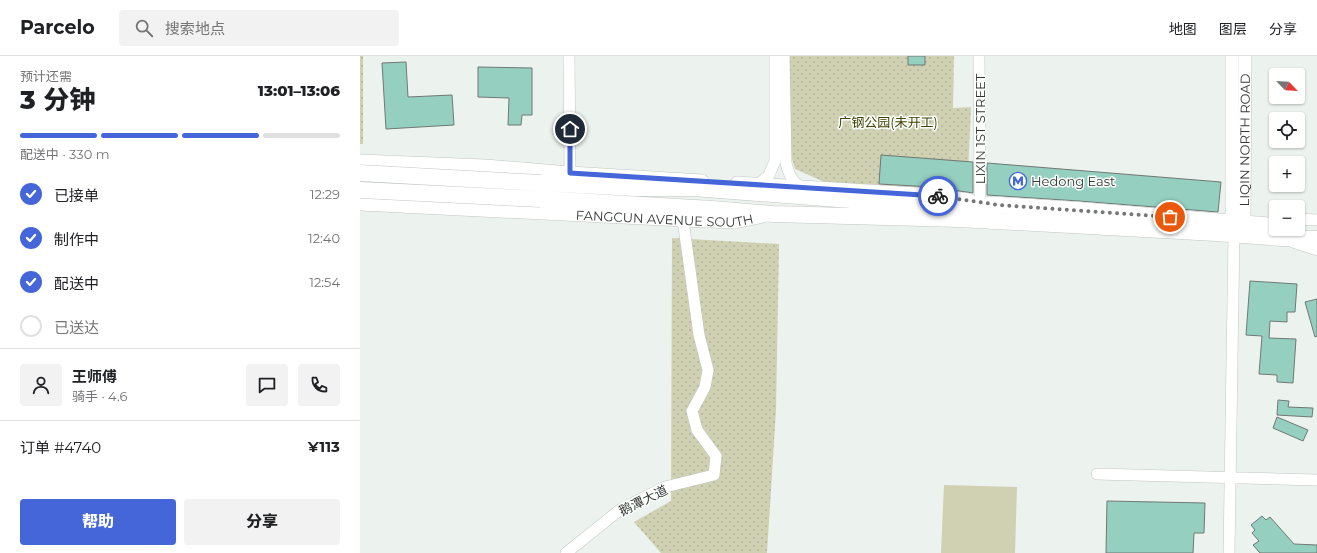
<!DOCTYPE html>
<html lang="zh">
<head>
<meta charset="utf-8">
<style>
	:root { --surface:#fff; --page:#f2f2f2; --text:#202124; --muted:#757577; --line:#e0e0e0; --accent:#4566d9 }
	body { margin:0; font-family:Montserrat,"Noto Sans SC",sans-serif; background:var(--page); color:var(--text); height:100vh; display:flex; flex-direction:column; font-size:15px; white-space:nowrap }
	* { box-sizing:border-box; margin:0 }
	p { font-size:13px; color:var(--muted) }
	.icon { flex:none; width:22px; height:22px; fill:none; stroke:currentColor; stroke-width:2; stroke-linecap:round; stroke-linejoin:round }
	.map { position:relative; flex:1; overflow:hidden }
	.details { display:flex; flex-direction:column; background:var(--surface); width:360px }
	.details>* { flex:none }
	.needle { width:26px; rotate:115deg }
	.controls { position:absolute; left:909px; top:12px; display:grid; gap:8px }
	.controls a { display:grid; place-items:center; width:36px; height:36px; border-radius:4px; background:var(--surface); box-shadow:0 1px 3px #0004; font-size:20px }
	.pin { position:absolute; display:grid; place-items:center; width:34px; height:34px; color:#fff; margin:-17px; border:2px solid #fff; border-radius:50%; box-shadow:0 1px 4px #0007 }
	.courier { position:absolute; display:grid; place-items:center; width:40px; height:40px; margin:-20px; border:3px solid #4566d9; border-radius:50%; background:#fff; color:#222; box-shadow:0 1px 5px #0007 }
	.summary em { font-style:normal; font-weight:800 }
	.summary div { display:flex; flex-direction:column-reverse }
	.summary { display:flex; align-items:center; justify-content:space-between; height:68px; padding:0 20px }
	h1 { font-size:26px; font-weight:800; line-height:30px }
	.bar { display:grid; grid-template-columns:repeat(4,1fr); gap:6px 4px; align-content:center; height:48px; padding:0 20px }
	.bar i { height:5px; border-radius:3px; background:var(--line) }
	.bar .selected { background:var(--accent) }
	.bar p { grid-column:span 4 }
	.line { display:flex; align-items:center; gap:10px; padding:0 20px; border-top:1px solid var(--line) }
	.line div { flex:1 }
	.round { display:grid; place-items:center; flex:none; width:42px; height:42px; border-radius:4px; background:var(--page) }
	ol { padding:0 20px; list-style:none }
	li { display:flex; align-items:center; gap:12px; height:44px }
	li p { margin-inline-start:auto }
	li .icon { padding:4px; border-radius:50%; background:var(--accent); color:#fff; stroke-width:4 }
	li:last-child { color:var(--muted) }
	li i { width:22px; height:22px; border:2px solid var(--line); border-radius:50% }
	.button { display:flex; gap:8px; margin-top:auto; padding:8px 20px }
	.button a { flex:1; height:46px; border-radius:4px; background:var(--accent); color:#fff; font-size:16px; font-weight:800; line-height:46px; text-align:center }
	.button a+a { background:var(--page); color:var(--text) }
	header { display:flex; align-items:center; gap:24px; box-sizing:border-box; height:56px; padding:0 20px; background:var(--surface); border-bottom:1px solid var(--line) }
	header strong { font-size:19px }
	nav { display:flex; gap:22px; margin-inline-start:auto; font-size:14px }
	.search { width:280px; height:36px; background:var(--page); display:flex; align-items:center; gap:10px; box-sizing:border-box; padding:0 14px; border-radius:4px; color:var(--muted); font-size:15px }
	main { display:flex; flex:1; min-height:0 }
	.map>svg:first-child { display:block }
</style>
</head>
<body>
<header>
<strong>Parcelo</strong>
<div class="search"><svg class="icon" aria-label="search" viewBox="0 0 24 24"><circle cx="10" cy="10" r="6"/><path d="M15 15l6 6"/></svg>搜索地点</div>
<nav><a>地图</a><a>图层</a><a>分享</a></nav>
</header>
<main>
<section class="details">
<div class="summary"><div><h1>3 分钟</h1><p>预计还需</p></div><em>13:01–13:06</em></div>
<div class="bar"><i class="selected"></i><i class="selected"></i><i class="selected"></i><i></i><p>配送中 · 330 m</p></div>
<ol>
<li><svg class="icon" aria-label="check" viewBox="0 0 24 24"><path d="M5 12l5 5 9-10"/></svg>已接单<p>12:29</p></li>
<li><svg class="icon" aria-label="check" viewBox="0 0 24 24"><path d="M5 12l5 5 9-10"/></svg>制作中<p>12:40</p></li>
<li><svg class="icon" aria-label="check" viewBox="0 0 24 24"><path d="M5 12l5 5 9-10"/></svg>配送中<p>12:54</p></li>
<li><i></i>已送达</li>
</ol>
<div class="line" style="height:72px"><a class="round"><svg class="icon" aria-label="person" viewBox="0 0 24 24"><circle cx="12" cy="8" r="4"/><path d="M4 21q1-7 8-7t8 7"/></svg></a><div><b>王师傅</b><p>骑手 · 4.6</p></div><a class="round"><svg class="icon" aria-label="chat" viewBox="0 0 24 24"><path d="M4 5h16v11H9l-5 4z"/></svg></a><a class="round"><svg class="icon" aria-label="phone" viewBox="0 0 24 24"><path d="M5 4h4l2 5-3 2q2 4 5 5l2-3 5 2v4C11 20 4 13 5 4z"/></svg></a></div>
<div class="line" style="height:52px"><div>订单 #4740</div><b>¥113</b></div>
<div class="button"><a>帮助</a><a>分享</a></div>
</section>
<div class="map">
<svg width="957" height="497" viewBox="0 0 957 497">
	<defs>
		<pattern id="green-dots" width="8" height="8" patternUnits="userSpaceOnUse"><rect width="8" height="8" fill="#d0d0b2"/><path d="M2 2h.1M6 6h.1" fill="none" stroke="#b3b39a" stroke-width="1.8" stroke-linecap="round"/></pattern>
	</defs>
	<rect width="100%" height="100%" fill="#ecf2ed"/>
	<path fill="url(#green-dots)" d="M0 0H3V88H0Z
		M430 0H594L593 52 611 51 607 140 467 127 435 113 429 92Z
		M312 182 419 188 416 354 407 497H301L274 466 311 445Z"/>
	<path fill="#d0d0b2" d="M584 429 657 431 655 497H581Z"/>
	<path fill="#94cfc0" stroke="#707875" d="M548 0H565V9H548Z
		M46 6 48 41 92 39 94 69 26 73 22 7Z
		M118 11 172 12V59H162L161 69H148L149 42 118 41Z
		M521 99 613 106V137L573 131 519 128Z
		M627 107 861 126 858 156 719 145 627 139Z
		M890 225 937 228 935 256H927V266L910 265 909 282 936 283 933 327 917 326V319L899 318 902 280 886 279Z
		M957 243V280L955 281 945 246Z
		M918 344 929 345 928 351 953 352 952 361 917 359Z
		M917 361 948 374 943 385 913 372Z
		M747 445 845 447 844 477H834L833 497H746Z
		M902 460 906 464 910 461 934 488 957 489V497H900L893 489 899 485 892 477 895 474 891 469Z"/>
	<g fill="none" stroke-linecap="round" stroke-linejoin="round">
		<defs>
			<path id="minor" d="M209 0 210 117
				M424 0 426 107C428 118 432 125 441 132
				M619 0 620 146
				M398 129 409 119 415 105V0
				M938 163 957 164
				M933 186 957 194
				M737 418 957 424
				M206 497 261 453 305 431 354 419 356 400 337 374 332 355 345 331 348 314 339 279 323 164
				M869 497 874 178"/>
			<g id="major">
				<path d="M872 0V166"/>
				<path d="M0 105 125 110 210 117 342 125"/>
				<path d="M377 127 572 139 609 144"/>
				<path id="s1" d="M0 148 323 164 375 166 403 160"/>
				<path id="s2" d="M884 167 885 0"/>
			</g>
			<path id="highway" d="M181 127 275 132H333L570 150 639 149 718 154 916 170
				M180 143 352 153 413 158 599 163 856 177 921 182 957 183"/>
		</defs>
		<use href="#minor" stroke="#c0c7c2" stroke-width="12"/>
		<use href="#major" stroke="#c0c7c2" stroke-width="14"/>
		<use href="#highway" stroke="#c0c7c2" stroke-width="17"/>
		<use href="#minor" stroke="#fff" stroke-width="11"/>
		<use href="#major" stroke="#fff" stroke-width="13"/>
		<use href="#highway" stroke="#fff" stroke-width="16"/>
		<defs>
			<path id="highway-bridge" d="M0 117 181 127
				M0 134 180 143"/>
		</defs>
		<use href="#highway-bridge" stroke="#c0c7c2" stroke-width="17" stroke-linecap="butt"/>
		<use href="#highway-bridge" stroke="#fff" stroke-width="16"/>
	</g>
	<g fill="none" stroke-linecap="round" stroke-linejoin="round">
		<path stroke="#757876" stroke-width="4" stroke-dasharray="0 7.2" d="M578 140 639 149 810 161"/>
		<path stroke="#4566d9" stroke-width="5" d="M210 73V117L578 140"/>
	</g>
	<defs>
		<symbol id="metro-ring" viewBox="-11 -11 22 22"><circle r="9.5" fill="#fbfffc" stroke="#4566d9" stroke-width="1.5"/><path d="M-5.5 5V-5H-3L0 0L3-5H5.5V5H3V-.5L0 4L-3-.5V5Z" fill="#4566d9"/></symbol>
	</defs>
	<g fill-rule="evenodd">
		<use href="#metro-ring" x="648" y="115" width="20" height="20"/>
	</g>
	<g text-anchor="middle" dominant-baseline="central" stroke-width="3" stroke-linejoin="round" paint-order="stroke">
		<g font-size="13" fill="#424003" stroke="#fbfffc">
			<text x="528" y="66">广钢公园(未开工)</text>
		</g>
		<g font-size="13" fill="#353736" stroke="#fbfffc">
			<text transform="translate(620 73) rotate(-90)">LIXIN 1ST STREET</text>
			<text stroke="none"><textPath href="#s2" startOffset="83">LIQIN NORTH ROAD</textPath></text>
			<text stroke="none"><textPath href="#s1" startOffset="305">FANGCUN AVENUE SOUTH</textPath></text>
			<text transform="translate(283 444) rotate(-26)">鹅潭大道</text>
		</g>
		<g font-size="13" fill="#353736" stroke="#fbfffc" text-anchor="start">
			<text x="671" y="125">Hedong East</text>
		</g>
	</g>
</svg>
<div class="controls">
<a><svg class="needle" viewBox="-14 -14 28 28"><path d="M0-13l5 13h-10z" fill="#e53935"/><path d="M0 13l5-13h-10z" fill="#757577"/></svg></a>
<a><svg class="icon" aria-label="locate" viewBox="0 0 24 24"><circle cx="12" cy="12" r="6"/><path d="M12 2v4M12 18v4M2 12h4M18 12h4"/></svg></a>
<a>+</a>
<a>−</a>
</div>
<div class="pin" style="left:810px;top:161px;background:#ea580c"><svg class="icon" aria-label="bag" viewBox="0 0 24 24"><path d="M5 8h14l-1 12H6zM9 8a3 3 0 0 1 6 0"/></svg></div>
<div class="pin" style="left:210px;top:73px;background:#1f2937"><svg class="icon" aria-label="home" viewBox="0 0 24 24"><path d="M3 11l9-7 9 7M6 9v11h12V9"/></svg></div>
<div class="courier" style="left:578px;top:140px"><svg class="icon" aria-label="bike" viewBox="0 0 24 24"><circle cx="6" cy="16" r="4"/><circle cx="18" cy="16" r="4"/><path d="M6 16l4-8h5l3 8M10 8l3 8H6M13 5h3"/></svg></div>
</div>
</main>
</body>
</html>
